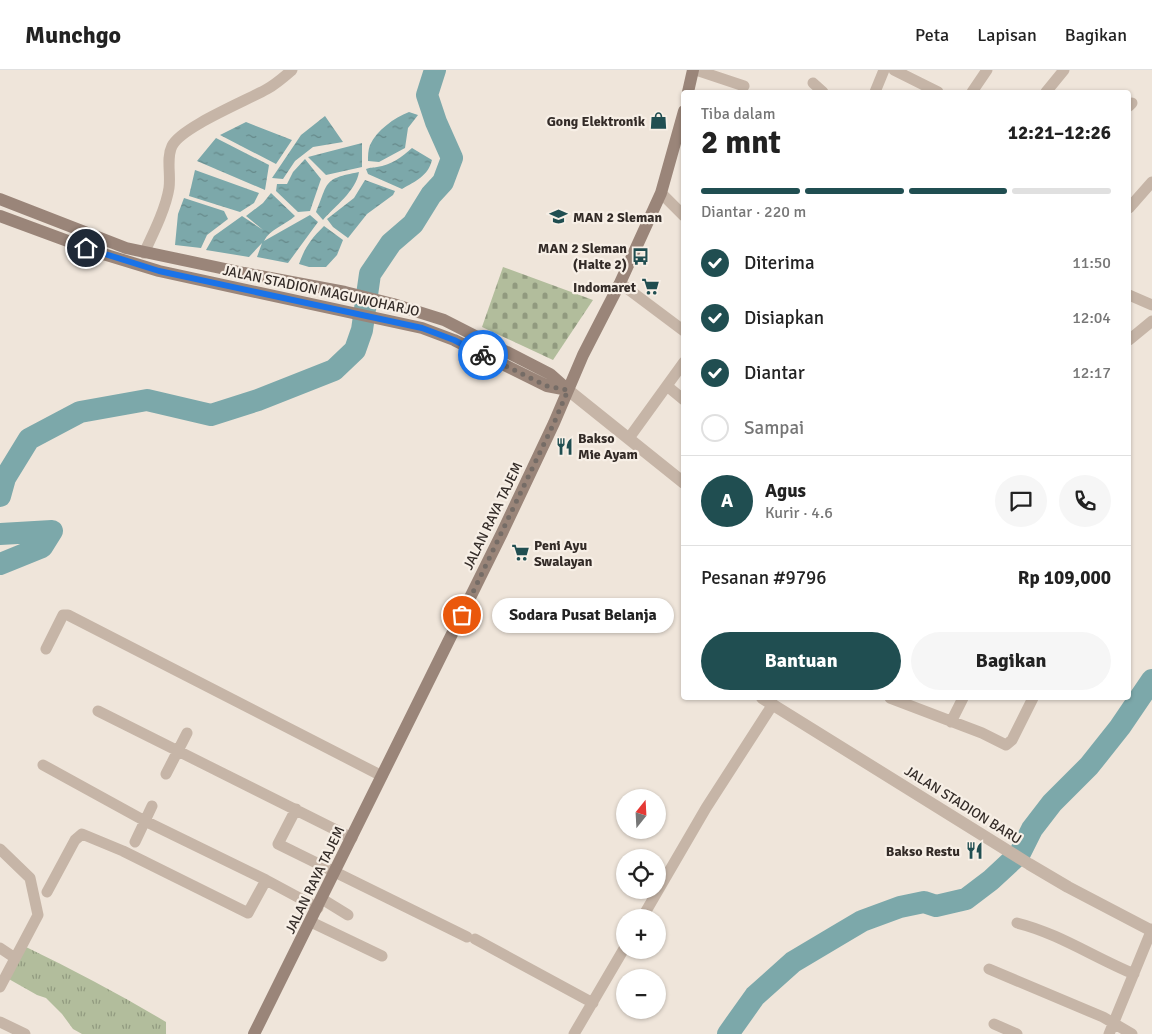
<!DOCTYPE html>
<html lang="id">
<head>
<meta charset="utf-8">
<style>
	:root { --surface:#fff; --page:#f6f6f6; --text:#222; --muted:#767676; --line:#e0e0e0; --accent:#204e51 }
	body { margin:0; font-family:Signika,sans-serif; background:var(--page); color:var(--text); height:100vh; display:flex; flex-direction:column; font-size:19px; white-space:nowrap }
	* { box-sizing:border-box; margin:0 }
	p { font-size:16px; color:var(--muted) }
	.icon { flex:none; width:28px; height:28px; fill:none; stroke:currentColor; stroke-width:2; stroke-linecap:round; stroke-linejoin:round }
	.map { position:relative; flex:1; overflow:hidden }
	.panel { position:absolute; left:681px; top:20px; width:450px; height:610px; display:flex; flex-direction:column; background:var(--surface); border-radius:5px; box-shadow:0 1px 4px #0004 }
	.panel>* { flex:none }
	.needle { width:32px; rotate:18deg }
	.controls { position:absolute; left:616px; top:719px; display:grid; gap:10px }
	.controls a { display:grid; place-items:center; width:50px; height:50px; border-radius:50%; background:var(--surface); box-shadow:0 1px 4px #0004; font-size:25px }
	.pin { position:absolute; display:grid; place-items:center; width:42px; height:42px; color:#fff; margin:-21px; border:2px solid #fff; border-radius:50%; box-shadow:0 1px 5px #0007 }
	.courier { position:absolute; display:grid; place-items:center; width:50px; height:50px; margin:-25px; border:4px solid #1a73e8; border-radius:50%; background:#fff; color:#222; box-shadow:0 1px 6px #0007 }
	.bubble { position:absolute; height:35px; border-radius:18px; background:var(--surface); box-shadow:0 1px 4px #0004; font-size:16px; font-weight:700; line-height:35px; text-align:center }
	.summary em { font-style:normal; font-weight:700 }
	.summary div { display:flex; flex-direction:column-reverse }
	.summary { display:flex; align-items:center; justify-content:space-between; height:85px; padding:0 20px }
	h1 { font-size:32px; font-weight:700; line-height:38px }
	.bar { display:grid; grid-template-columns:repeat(4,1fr); gap:8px 5px; align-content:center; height:60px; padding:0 20px }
	.bar i { height:6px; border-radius:4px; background:var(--line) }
	.bar .active { background:var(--accent) }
	.bar p { grid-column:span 4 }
	.line { display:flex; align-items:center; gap:12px; padding:0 20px; border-top:1px solid var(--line) }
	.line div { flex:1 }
	.round { display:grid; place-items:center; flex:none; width:52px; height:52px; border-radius:26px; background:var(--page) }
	ol { padding:0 20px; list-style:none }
	li { display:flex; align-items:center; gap:15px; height:55px }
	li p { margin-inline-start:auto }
	li .icon { padding:5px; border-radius:50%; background:var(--accent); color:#fff; stroke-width:4 }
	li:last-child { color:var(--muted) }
	li i { width:28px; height:28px; border:2px solid var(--line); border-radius:50% }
	.cta { display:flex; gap:10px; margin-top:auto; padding:10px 20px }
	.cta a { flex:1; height:58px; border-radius:30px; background:var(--accent); color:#fff; font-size:20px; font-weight:700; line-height:58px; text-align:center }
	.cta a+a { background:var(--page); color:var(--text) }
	header { display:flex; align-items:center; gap:30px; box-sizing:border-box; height:70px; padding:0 25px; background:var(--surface); border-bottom:1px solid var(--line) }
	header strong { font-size:24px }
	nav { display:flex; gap:28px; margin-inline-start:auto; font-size:18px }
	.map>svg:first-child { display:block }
</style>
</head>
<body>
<header>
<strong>Munchgo</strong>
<nav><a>Peta</a><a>Lapisan</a><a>Bagikan</a></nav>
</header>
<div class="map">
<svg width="1152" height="964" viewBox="0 0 1152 964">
	<defs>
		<pattern id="grass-tufts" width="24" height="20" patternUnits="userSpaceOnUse" patternTransform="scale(1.25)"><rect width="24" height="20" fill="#b2bd9c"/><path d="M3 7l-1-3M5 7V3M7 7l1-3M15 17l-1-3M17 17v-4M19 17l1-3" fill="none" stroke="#919a7f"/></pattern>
		<pattern id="cemetery-stones" width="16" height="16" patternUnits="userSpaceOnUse" patternTransform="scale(1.25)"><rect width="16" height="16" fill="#b2bd9c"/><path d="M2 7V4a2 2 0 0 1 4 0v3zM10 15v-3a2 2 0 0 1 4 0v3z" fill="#919a7f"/></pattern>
		<pattern id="water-ripples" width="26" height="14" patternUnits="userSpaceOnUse" patternTransform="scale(1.25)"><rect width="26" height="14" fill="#7ca8aa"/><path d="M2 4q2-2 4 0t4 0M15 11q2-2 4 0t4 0" fill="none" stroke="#66898a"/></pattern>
	</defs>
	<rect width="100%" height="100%" fill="#efe5da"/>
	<path fill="url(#grass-tufts)" d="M26 877C74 900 121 925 166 952V964H82L73 959 62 944 46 928 37 925 7 908Z"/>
	<path fill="url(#cemetery-stones)" d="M503 197 593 230 553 290 482 257Z"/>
	<path fill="url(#water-ripples)" d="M409 42 418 45 408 58 405 78 379 92 368 91C368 86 368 80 370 75 377 60 394 48 409 42Z
		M325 46 343 72 313 77 295 91 283 109 272 108 301 65Z
		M246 52 292 70 276 94 220 65Z
		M216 68 269 95 265 120 197 91Z
		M362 73V97L326 105 308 87Z
		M412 78 432 90C428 106 416 111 402 119L368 104 366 99C371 97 373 98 377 97 391 95 402 87 412 78Z
		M305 89 321 109 310 141 298 142 276 121 277 114H287L293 102Z
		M195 100 259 123 254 133 240 142 189 126Z
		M359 102C356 121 335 136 323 150L316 142C329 112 322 109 359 102Z
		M365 110 395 121 393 125 367 144 348 168 333 157 327 149 354 128Z
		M271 123 295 146C285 155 270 159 264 171L310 145 318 152 288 193 257 187 262 173 249 187 206 180 214 166 242 146 263 160 246 146 263 133Z
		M184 128 224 141 228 149 207 165 201 178 175 175 178 144Z
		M324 156 343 170 337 185 326 197H309L299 194C305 177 311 169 324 156Z"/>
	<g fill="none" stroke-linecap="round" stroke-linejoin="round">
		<path stroke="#7ca8aa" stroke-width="22" d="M0 426 5 408 29 369 80 342 147 330 211 345 258 330 334 300 355 280 362 260 370 204 391 173 413 154 431 125 443 112 452 88 436 52 427 25 435 0
			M0 464 52 461 42 477 0 494
			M728 964 755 926 793 892 835 867 862 851 900 837 924 832 936 836 966 829 991 810 1020 783 1032 759 1052 733 1089 696 1120 657 1152 610"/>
		<path stroke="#c6b5a7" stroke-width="11" d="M696 0 744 16
			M894 0 938 22
			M813 13 823 22
			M875 22 884 0
			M972 22 987 0
			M1046 22 1064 0
			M1129 36 1132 33
			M661 123 684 146
			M1129 138 1152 112
			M144 183C153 164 166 138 169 118 171 104 166 88 172 76 181 57 248 30 267 19 276 14 284 7 292 0
			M620 213 684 261
			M1129 225 1152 235
			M1129 270 1152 251
			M667 316 684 330
			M629 368 684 292
			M46 579 63 545H68L382 706
			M890 628 982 663 1006 675 1012 670 1033 628
			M98 641 352 768
			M951 652 963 628
			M43 695 145 751 266 810 318 838
			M166 704 187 663
			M296 739 278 774 467 867
			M135 772 152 736
			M0 779 30 808 38 845 0 917
			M47 822 75 770 82 764 123 781 248 843 266 810
			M322 829 348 845
			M642 848 706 738 773 634
			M311 852 382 886
			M1017 853C1058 863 1095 888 1134 904
			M475 869 593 933
			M0 878 15 888
			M989 899 1103 947 1132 964
			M0 952 25 964
			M994 954 1017 964
			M574 964 625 877
			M1109 964 1152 859"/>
		<path stroke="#c6b5a7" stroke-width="12" d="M568 320 684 413
			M762 628 1029 794 1068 817 1152 861"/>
		<path stroke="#9a8579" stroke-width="12" d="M688 22 693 0
			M0 129 126 178 244 203 345 222 393 234 444 250 550 304 568 320
			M0 146 100 183 159 201 422 258 454 270 547 316 568 320
			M254 964 502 463 554 353 583 285 620 213 661 123 684 41"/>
	</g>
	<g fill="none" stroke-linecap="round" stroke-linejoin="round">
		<path stroke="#756c66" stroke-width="5" stroke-dasharray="0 9" d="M462 545 554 353 568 320 547 316 483 285"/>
		<path stroke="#1a73e8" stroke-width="6" d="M86 178 159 201 422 258 454 270 483 285"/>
	</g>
	<defs>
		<symbol id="shop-bare" viewBox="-9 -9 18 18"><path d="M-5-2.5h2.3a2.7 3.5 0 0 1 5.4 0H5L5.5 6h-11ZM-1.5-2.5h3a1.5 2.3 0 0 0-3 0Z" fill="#204e51" stroke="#f7efe6" stroke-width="2.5" paint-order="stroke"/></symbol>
		<symbol id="school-bare" viewBox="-9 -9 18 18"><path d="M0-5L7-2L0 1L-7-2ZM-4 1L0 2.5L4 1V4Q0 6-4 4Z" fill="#204e51" stroke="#f7efe6" stroke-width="2.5" paint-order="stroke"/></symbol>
		<symbol id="bus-bare" viewBox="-9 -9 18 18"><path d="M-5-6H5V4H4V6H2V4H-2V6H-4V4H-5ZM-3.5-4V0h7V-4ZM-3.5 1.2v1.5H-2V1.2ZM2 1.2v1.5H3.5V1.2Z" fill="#204e51" stroke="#f7efe6" stroke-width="2.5" paint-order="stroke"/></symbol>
		<symbol id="supermarket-bare" viewBox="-9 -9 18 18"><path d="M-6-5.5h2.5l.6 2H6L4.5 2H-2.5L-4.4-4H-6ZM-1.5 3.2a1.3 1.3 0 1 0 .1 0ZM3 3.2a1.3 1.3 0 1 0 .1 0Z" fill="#204e51" stroke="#f7efe6" stroke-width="2.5" paint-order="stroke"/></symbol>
		<symbol id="restaurant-bare" viewBox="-9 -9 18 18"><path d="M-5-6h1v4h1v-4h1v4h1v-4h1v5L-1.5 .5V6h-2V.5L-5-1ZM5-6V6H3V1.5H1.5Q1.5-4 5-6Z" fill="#204e51" stroke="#f7efe6" stroke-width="2.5" paint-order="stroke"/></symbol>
	</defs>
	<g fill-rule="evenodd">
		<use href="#shop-bare" x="646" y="38" width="25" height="25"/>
		<use href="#school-bare" x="546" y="134" width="25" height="25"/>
		<use href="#bus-bare" x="628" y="174" width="25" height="25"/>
		<use href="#supermarket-bare" x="638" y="204" width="25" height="25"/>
		<use href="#restaurant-bare" x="552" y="364" width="25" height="25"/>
		<use href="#supermarket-bare" x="508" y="470" width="25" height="25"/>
		<use href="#restaurant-bare" x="962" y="768" width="25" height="25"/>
	</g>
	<g text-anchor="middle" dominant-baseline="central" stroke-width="4.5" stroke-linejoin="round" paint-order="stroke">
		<g font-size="14" font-weight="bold" fill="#332b27" stroke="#f7efe6" text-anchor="end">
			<text x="645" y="51">Gong Elektronik</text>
			<text x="573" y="147" text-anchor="start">MAN 2 Sleman</text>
			<text x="627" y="178">MAN 2 Sleman<tspan x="627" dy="16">(Halte 2)</tspan></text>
			<text x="636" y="217">Indomaret</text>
			<text x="578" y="368" text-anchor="start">Bakso<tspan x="578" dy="16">Mie Ayam</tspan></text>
			<text x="534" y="475" text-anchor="start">Peni Ayu<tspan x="534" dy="16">Swalayan</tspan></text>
			<text x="960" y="781">Bakso Restu</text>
		</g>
		<g font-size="14" fill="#332b27" stroke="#f7efe6">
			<text transform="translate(321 221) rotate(12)">JALAN STADION MAGUWOHARJO</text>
			<text transform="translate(493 446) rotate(-64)">JALAN RAYA TAJEM</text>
			<text transform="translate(963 735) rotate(32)">JALAN STADION BARU</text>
			<text transform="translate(315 810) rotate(-64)">JALAN RAYA TAJEM</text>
		</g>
	</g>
</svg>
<div class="controls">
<a><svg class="needle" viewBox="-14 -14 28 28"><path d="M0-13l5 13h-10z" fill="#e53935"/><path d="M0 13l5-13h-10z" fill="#767676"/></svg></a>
<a><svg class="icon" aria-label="locate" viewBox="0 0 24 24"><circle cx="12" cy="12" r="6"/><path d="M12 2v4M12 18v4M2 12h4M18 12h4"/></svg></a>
<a>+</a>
<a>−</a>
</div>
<div class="pin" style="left:462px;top:545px;background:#ea580c"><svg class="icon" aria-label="bag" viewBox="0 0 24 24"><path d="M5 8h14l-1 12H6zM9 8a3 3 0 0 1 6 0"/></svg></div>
<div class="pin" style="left:86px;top:178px;background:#1f2937"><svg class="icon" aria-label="home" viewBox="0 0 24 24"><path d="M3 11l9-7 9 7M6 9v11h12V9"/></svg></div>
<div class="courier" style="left:483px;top:285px"><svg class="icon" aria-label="bike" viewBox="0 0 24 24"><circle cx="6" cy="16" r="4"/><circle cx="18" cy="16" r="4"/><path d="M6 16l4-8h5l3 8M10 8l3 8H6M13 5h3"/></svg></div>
<div class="bubble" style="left:492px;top:528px;width:182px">Sodara Pusat Belanja</div>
<section class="panel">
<div class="summary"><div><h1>2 mnt</h1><p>Tiba dalam</p></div><em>12:21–12:26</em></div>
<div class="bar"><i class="active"></i><i class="active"></i><i class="active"></i><i></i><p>Diantar · 220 m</p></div>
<ol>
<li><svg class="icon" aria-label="check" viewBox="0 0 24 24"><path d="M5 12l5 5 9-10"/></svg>Diterima<p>11:50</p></li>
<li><svg class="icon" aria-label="check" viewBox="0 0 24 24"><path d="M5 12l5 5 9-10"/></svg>Disiapkan<p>12:04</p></li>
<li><svg class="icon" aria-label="check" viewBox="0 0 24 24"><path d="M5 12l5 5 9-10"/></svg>Diantar<p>12:17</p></li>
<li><i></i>Sampai</li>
</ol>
<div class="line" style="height:90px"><b class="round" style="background:var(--accent);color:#fff">A</b><div><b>Agus</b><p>Kurir · 4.6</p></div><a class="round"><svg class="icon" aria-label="chat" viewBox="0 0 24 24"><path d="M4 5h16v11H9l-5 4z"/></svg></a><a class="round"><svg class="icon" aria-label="phone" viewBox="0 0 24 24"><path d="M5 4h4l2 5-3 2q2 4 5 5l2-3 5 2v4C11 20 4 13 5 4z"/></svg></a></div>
<div class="line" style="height:65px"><div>Pesanan #9796</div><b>Rp 109,000</b></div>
<div class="cta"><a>Bantuan</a><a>Bagikan</a></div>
</section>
</div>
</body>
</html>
